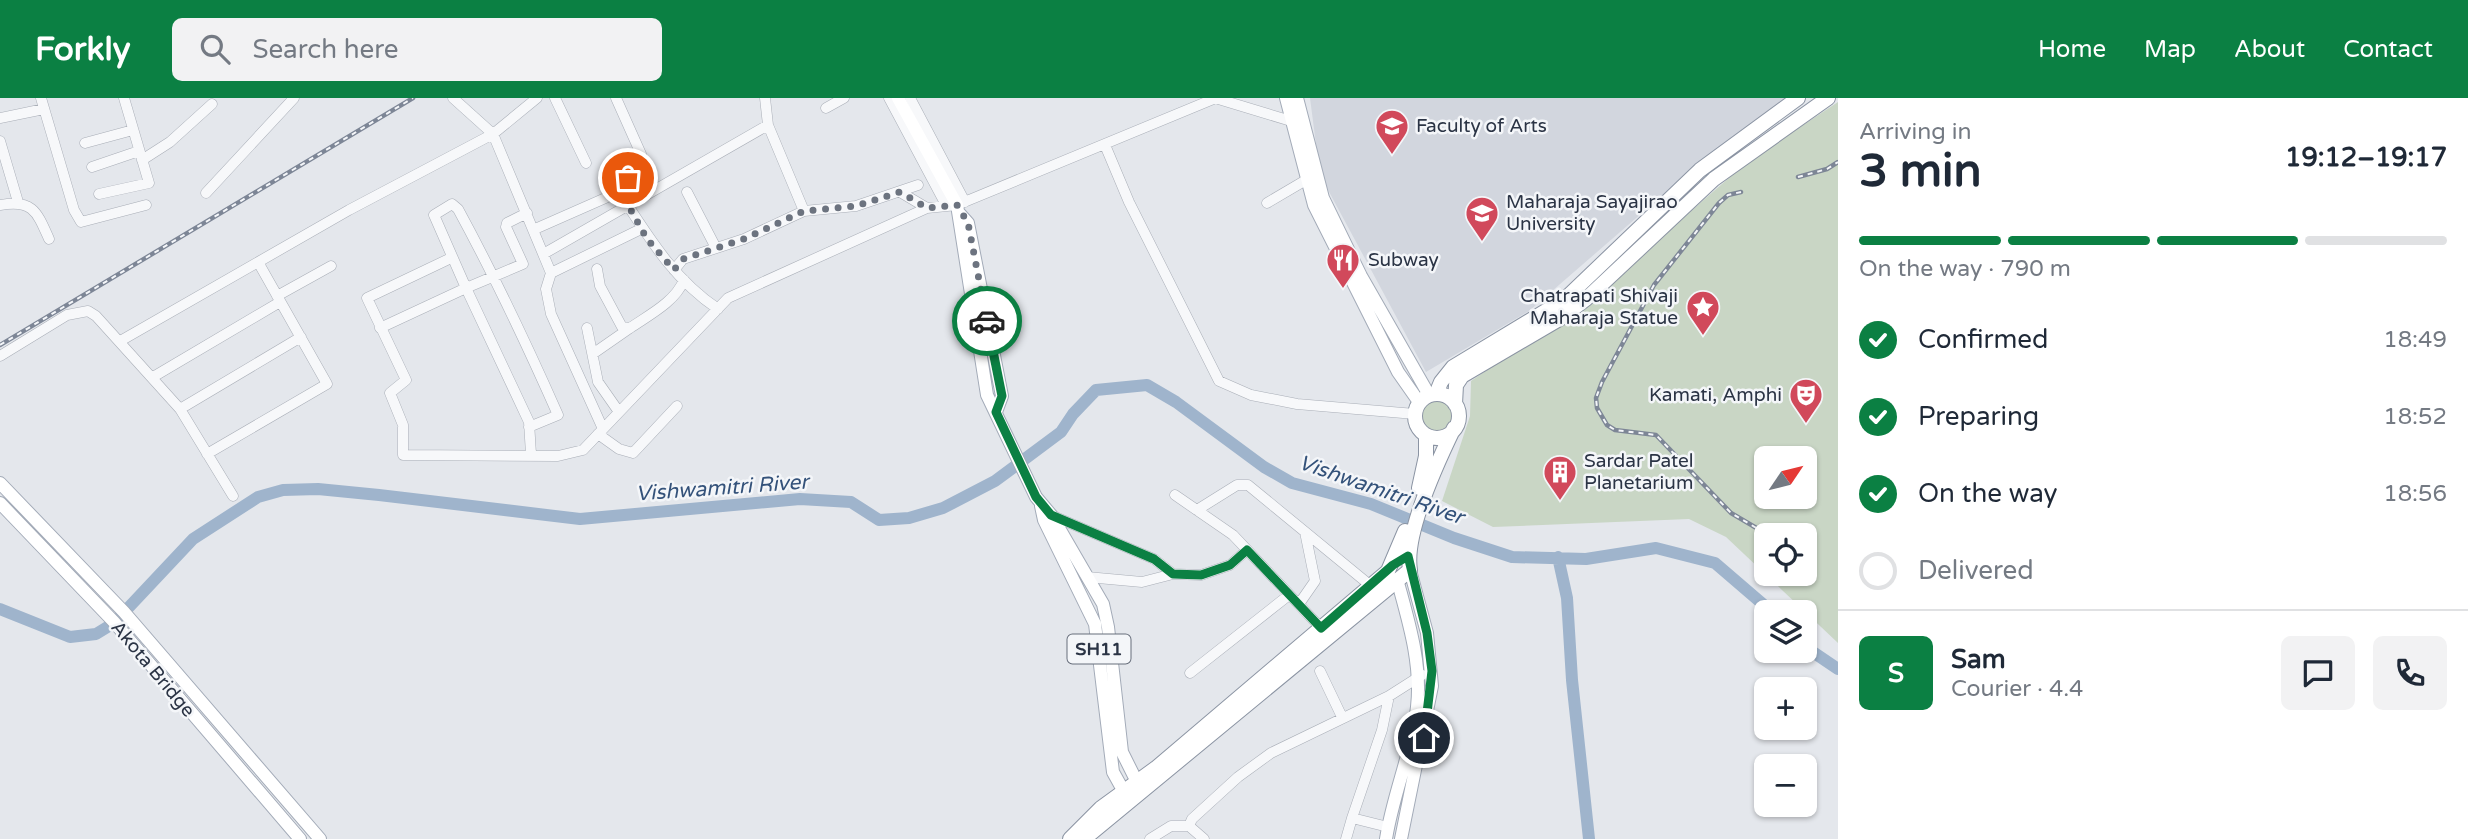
<!DOCTYPE html>
<html lang="en">
<head>
<meta charset="utf-8">
<style>
	:root { --surface:#fff; --page:#f2f2f3; --text:#1f2937; --muted:#747a83; --line:#e0e1e3; --accent:#0b8043 }
	body { margin:0; font-family:"Varela Round",sans-serif; background:var(--page); color:var(--text); height:100vh; display:flex; flex-direction:column; font-size:26px; white-space:nowrap }
	* { box-sizing:border-box; margin:0 }
	p { font-size:23px; color:var(--muted) }
	.icon { flex:none; width:38px; height:38px; fill:none; stroke:currentColor; stroke-width:2; stroke-linecap:round; stroke-linejoin:round }
	.map { position:relative; flex:1; overflow:hidden }
	.drawer { display:flex; flex-direction:column; background:var(--surface); width:630px }
	.drawer>* { flex:none }
	.needle { width:46px; rotate:55deg }
	.controls { position:absolute; left:1754px; top:348px; display:grid; gap:14px }
	.controls a { display:grid; place-items:center; width:63px; height:63px; border-radius:10px; background:var(--surface); box-shadow:0 2px 5px #0004; font-size:35px }
	.pin { position:absolute; display:grid; place-items:center; width:60px; height:60px; color:#fff; margin:-30px; border:4px solid #fff; border-radius:50%; box-shadow:0 2px 7px #0007 }
	.courier { position:absolute; display:grid; place-items:center; width:70px; height:70px; margin:-35px; border:5px solid #0b8043; border-radius:50%; background:#fff; color:#222; box-shadow:0 2px 9px #0007 }
	.summary em { font-style:normal; font-weight:800 }
	.summary div { display:flex; flex-direction:column-reverse }
	.summary { display:flex; align-items:center; justify-content:space-between; height:119px; padding:0 21px }
	h1 { font-size:46px; font-weight:800; line-height:52px }
	.bar { display:grid; grid-template-columns:repeat(4,1fr); gap:10px 7px; align-content:center; height:84px; padding:0 21px }
	.bar i { height:9px; border-radius:5px; background:var(--line) }
	.bar .on { background:var(--accent) }
	.bar p { grid-column:span 4 }
	.line { display:flex; align-items:center; gap:18px; padding:0 21px; border-top:2px solid var(--line) }
	.line div { flex:1 }
	.round { display:grid; place-items:center; flex:none; width:74px; height:74px; border-radius:10px; background:var(--page) }
	ol { padding:0 21px; list-style:none }
	li { display:flex; align-items:center; gap:21px; height:77px }
	li p { margin-inline-start:auto }
	li .icon { padding:7px; border-radius:50%; background:var(--accent); color:#fff; stroke-width:4 }
	li:last-child { color:var(--muted) }
	li i { width:38px; height:38px; border:4px solid var(--line); border-radius:50% }
	header { display:flex; align-items:center; gap:42px; box-sizing:border-box; height:98px; padding:0 35px; background:var(--accent); color:#fff }
	header strong { font-size:33px }
	nav { display:flex; gap:38px; margin-inline-start:auto; font-size:24px }
	.search { width:490px; height:63px; background:var(--page); display:flex; align-items:center; gap:18px; box-sizing:border-box; padding:0 24px; border-radius:10px; color:var(--muted); font-size:26px }
	main { display:flex; flex:1; min-height:0 }
	.map>svg:first-child { display:block }
</style>
</head>
<body>
<header>
<strong>Forkly</strong>
<div class="search"><svg class="icon" aria-label="search" viewBox="0 0 24 24"><circle cx="10" cy="10" r="6"/><path d="M15 15l6 6"/></svg>Search here</div>
<nav><a>Home</a><a>Map</a><a>About</a><a>Contact</a></nav>
</header>
<main>
<div class="map">
<svg width="1838" height="741" viewBox="0 0 1838 741">
	<rect width="100%" height="100%" fill="#e4e7ec"/>
	<path fill="#d2d6de" d="M1310 0H1785L1710 56 1529 213 1426 274 1320 77Z"/>
	<path fill="#c9d6c5" fill-rule="evenodd" d="M1838 4V545L1726 439 1689 421 1493 429 1442 403 1470 318 1471 283 1530 243 1564 224 1746 65ZM1766 360H1804V399H1766ZM1766 438H1804V476H1766Z
		M1421 319a16 16 0 1 1 32 0a16 16 0 1 1-32 0Z"/>
	<g fill="none" stroke-linecap="round" stroke-linejoin="round">
		<path stroke="#9fb4cc" stroke-width="12" d="M1558 459 1567 500 1572 582 1589 741
			M0 511 70 539 96 536 114 525 193 441 258 399 283 392 318 391 379 397 580 421 800 401 851 404 879 422 909 420 943 410 995 383 1061 334 1073 316 1096 292 1147 287 1176 304 1264 369 1292 385 1371 406 1454 440 1512 459 1586 461 1656 450 1715 465 1772 514
			M1804 548 1838 571"/>
		<defs>
			<path id="minor" d="M41 0 74 112 81 124 146 107
				M453 0 493 36 551 175 546 191 551 216 603 331
				M555 0 586 65
				M616 0 641 56 628 80 633 105
				M765 0 768 27
				M889 0 946 107
				M910 0 965 104
				M1215 0 1291 23
				M826 10 844 0
				M0 20 44 11
				M0 43 18 104
				M85 45 133 32
				M1105 47 1129 104 1219 283 1251 297 1297 306 1415 316
				M142 62 170 44 212 6
				M92 69 139 53
				M687 94 716 150
				M900 94 927 110
				M206 95 294 0
				M99 96 149 85 124 0
				M1267 105 1306 82
				M0 107C33 101 37 114 49 141
				M527 115 507 125 506 129 523 166 466 190 434 117 452 106 458 111C495 179 527 247 558 317L529 329
				M535 131 619 94C648 138 673 181 718 211
				M545 155 768 27 804 113 856 108 918 87
				M451 160 367 200 406 282 390 295 403 327V357L558 358 583 352 728 200 927 110 957 107 1216 0
				M597 171 600 188 622 229 630 230C649 217 675 204 684 182
				M674 172 683 161 744 141 804 113
				M551 175 641 131
				M277 198 331 168
				M380 230 466 190 529 324 531 356
				M587 230 598 284 619 314
				M122 242 349 112 493 36 537 0
				M594 255 630 230
				M0 258 67 217 88 213 96 218 180 311 233 398
				M153 279 280 204
				M180 311 301 239
				M598 336 619 351 633 355 677 308
				M207 356 327 286 258 164
				M1175 397 1233 437 1321 530
				M1197 412 1237 387H1248L1371 488
				M1051 417 1154 461 1173 476 1201 477 1230 467 1247 452
				M1087 479 1142 484 1173 476
				M1299 506 1315 483 1305 434
				M1320 573 1342 619
				M1190 575 1289 497
				M1352 720 1382 632 1389 598
				M1189 728 1204 741
				M1150 741 1171 728H1189L1192 721 1238 679 1271 655 1389 598 1422 577
				M1346 741 1352 720 1388 729"/>
			<path id="major" d="M898 0 957 107 987 297 1036 399 1052 418 1103 506 1108 529 1122 654 1140 690
				M1286 0 1314 107 1398 274 1419 304
				M1297 0 1323 100 1361 178 1429 297
				M959 115 968 125 1002 298 996 314
				M0 385 124 514 320 741
				M0 405 114 524 300 741
				M1041 408 1044 422 1095 526 1113 674 1128 701
				M1386 741C1393 696 1412 654 1417 609 1422 565 1408 522 1397 481
				M1401 741 1432 588 1427 535 1410 472"/>
			<path id="highway" d="M1436 296 1441 284 1453 269 1564 202 1700 72 1798 0
				M1415 318a22 22 0 1 1 44 0a22 22 0 1 1-44 0Z
				M1455 306 1456 287 1462 278 1561 220 1586 201 1714 81 1828 0
				M1419 390 1426 358V337
				M1070 741 1101 710 1156 670 1388 473 1405 433
				M1084 741 1410 472C1404 436 1438 363 1454 330"/>
		</defs>
		<use href="#minor" stroke="#a9aeb7" stroke-width="11"/>
		<use href="#major" stroke="#a3abb8" stroke-width="14"/>
		<use href="#highway" stroke="#8b94a3" stroke-width="16"/>
		<use href="#minor" stroke="#f7f8fa" stroke-width="10"/>
		<use href="#major" stroke="#fff" stroke-width="12"/>
		<use href="#highway" stroke="#fff" stroke-width="14"/>
		<defs>
			<path id="rail" d="M1798 79 1827 71 1838 64
				M1741 94 1728 97 1719 105 1654 187 1602 284 1596 300 1597 310 1607 327 1615 332 1656 337 1731 415 1770 438
				M0 247 413 0"/>
		</defs>
		<use href="#rail" stroke="#7d8696" stroke-width="4.5"/>
		<use href="#rail" stroke="#f4f6f9" stroke-width="2" stroke-dasharray="5" stroke-linecap="butt"/>
	</g>
	<g fill="none" stroke-linecap="round" stroke-linejoin="round">
		<path stroke="#6c737f" stroke-width="7" stroke-dasharray="0 12.6" d="M628 80 633 105 628 107 647 141 674 172 683 161 744 141 804 113 856 108 900 94 927 110 957 107 968 125 987 223"/>
		<path stroke="#0b8043" stroke-width="9" d="M987 223 1002 298 996 314 1036 399 1051 417 1154 461 1173 476 1201 477 1230 467 1247 452 1321 530 1393 467 1408 458 1427 535 1432 573 1424 640"/>
	</g>
	<defs>
		<symbol id="university-pin" viewBox="-11 -11 22 30"><path d="M0 17L-7.5 6A9.5 9.5 0 1 1 7.5 6Z" fill="#d1495b" stroke="#f4f6f9"/><path d="M0-5L7-2L0 1L-7-2ZM-4 1L0 2.5L4 1V4Q0 6-4 4Z" fill="#fff"/></symbol>
		<symbol id="restaurant-pin" viewBox="-11 -11 22 30"><path d="M0 17L-7.5 6A9.5 9.5 0 1 1 7.5 6Z" fill="#d1495b" stroke="#f4f6f9"/><path d="M-5-6h1v4h1v-4h1v4h1v-4h1v5L-1.5 .5V6h-2V.5L-5-1ZM5-6V6H3V1.5H1.5Q1.5-4 5-6Z" fill="#fff"/></symbol>
		<symbol id="sight-pin" viewBox="-11 -11 22 30"><path d="M0 17L-7.5 6A9.5 9.5 0 1 1 7.5 6Z" fill="#d1495b" stroke="#f4f6f9"/><path d="M0-6L1.8-2.2L6-1.7L2.9 1.2L3.7 5.4L0 3.3L-3.7 5.4L-2.9 1.2L-6-1.7L-1.8-2.2Z" fill="#fff"/></symbol>
		<symbol id="theatre-pin" viewBox="-11 -11 22 30"><path d="M0 17L-7.5 6A9.5 9.5 0 1 1 7.5 6Z" fill="#d1495b" stroke="#f4f6f9"/><path d="M-5-5.5Q0-4 5-5.5V0Q5 5 0 6Q-5 5-5 0ZM-3.3-2.5H-1v1.5H-3.3ZM1-2.5H3.3v1.5H1ZM-2.8 1Q0 5.5 2.8 1Z" fill="#fff"/></symbol>
		<symbol id="building-pin" viewBox="-11 -11 22 30"><path d="M0 17L-7.5 6A9.5 9.5 0 1 1 7.5 6Z" fill="#d1495b" stroke="#f4f6f9"/><path d="M-4-6H4V6H1V3H-1V6H-4ZM-2.5-4.3h1.7v1.8h-1.7ZM.8-4.3h1.7v1.8H.8ZM-2.5-1h1.7V.8h-1.7ZM.8-1h1.7V.8H.8Z" fill="#fff"/></symbol>
	</defs>
	<g fill-rule="evenodd">
		<use href="#university-pin" x="1373" y="9" width="38" height="52"/>
		<use href="#university-pin" x="1463" y="96" width="38" height="52"/>
		<use href="#restaurant-pin" x="1324" y="143" width="38" height="52"/>
		<use href="#sight-pin" x="1684" y="190" width="38" height="52"/>
		<use href="#theatre-pin" x="1787" y="278" width="38" height="52"/>
		<use href="#building-pin" x="1541" y="355" width="38" height="52"/>
	</g>
	<g text-anchor="middle" dominant-baseline="central" stroke-width="5" stroke-linejoin="round" paint-order="stroke">
		<rect fill="#f4f6f9" stroke="#676e7b" stroke-width="2" x="1067.5" y="536.5" width="63" height="29" rx="5"/>
		<g font-size="18" font-weight="bold" fill="#2b3445">
			<text x="1099" y="551">SH11</text>
		</g>
		<g font-size="19" fill="#2b3445" stroke="#f4f6f9" text-anchor="start">
			<text x="1416" y="28">Faculty of Arts</text>
			<text x="1506" y="104">Maharaja Sayajirao<tspan x="1506" dy="22">University</tspan></text>
			<text x="1368" y="162">Subway</text>
			<text x="1678" y="198" text-anchor="end">Chatrapati Shivaji<tspan x="1678" dy="22">Maharaja Statue</tspan></text>
			<text x="1782" y="297" text-anchor="end">Kamati, Amphi</text>
			<text x="1584" y="363">Sardar Patel<tspan x="1584" dy="22">Planetarium</tspan></text>
		</g>
		<g font-size="19" fill="#2b3445" stroke="#f4f6f9">
			<text transform="translate(153 571) rotate(50)">Akota Bridge</text>
		</g>
		<g font-size="21" font-style="italic" fill="#34527a" stroke="#f4f6f9">
			<text transform="translate(722 390) rotate(-4)">Vishwamitri River</text>
			<text transform="translate(1381 392) rotate(19)">Vishwamitri River</text>
		</g>
	</g>
</svg>
<div class="controls">
<a><svg class="needle" viewBox="-14 -14 28 28"><path d="M0-13l5 13h-10z" fill="#e53935"/><path d="M0 13l5-13h-10z" fill="#747a83"/></svg></a>
<a><svg class="icon" aria-label="locate" viewBox="0 0 24 24"><circle cx="12" cy="12" r="6"/><path d="M12 2v4M12 18v4M2 12h4M18 12h4"/></svg></a>
<a><svg class="icon" aria-label="layers" viewBox="0 0 24 24"><path d="M12 4l9 5-9 5-9-5zM3 14l9 5 9-5"/></svg></a>
<a>+</a>
<a>−</a>
</div>
<div class="pin" style="left:628px;top:80px;background:#ea580c"><svg class="icon" aria-label="bag" viewBox="0 0 24 24"><path d="M5 8h14l-1 12H6zM9 8a3 3 0 0 1 6 0"/></svg></div>
<div class="pin" style="left:1424px;top:640px;background:#1f2937"><svg class="icon" aria-label="home" viewBox="0 0 24 24"><path d="M3 11l9-7 9 7M6 9v11h12V9"/></svg></div>
<div class="courier" style="left:987px;top:223px"><svg class="icon" aria-label="car" viewBox="0 0 24 24"><path d="M5 17H2v-5l4-1 3-4h7l3 4 3 1v5h-3M9 17h6M6 11h13"/><circle cx="7" cy="17" r="2"/><circle cx="17" cy="17" r="2"/></svg></div>
</div>
<section class="drawer">
<div class="summary"><div><h1>3 min</h1><p>Arriving in</p></div><em>19:12–19:17</em></div>
<div class="bar"><i class="on"></i><i class="on"></i><i class="on"></i><i></i><p>On the way · 790 m</p></div>
<ol>
<li><svg class="icon" aria-label="check" viewBox="0 0 24 24"><path d="M5 12l5 5 9-10"/></svg>Confirmed<p>18:49</p></li>
<li><svg class="icon" aria-label="check" viewBox="0 0 24 24"><path d="M5 12l5 5 9-10"/></svg>Preparing<p>18:52</p></li>
<li><svg class="icon" aria-label="check" viewBox="0 0 24 24"><path d="M5 12l5 5 9-10"/></svg>On the way<p>18:56</p></li>
<li><i></i>Delivered</li>
</ol>
<div class="line" style="height:126px"><b class="round" style="background:var(--accent);color:#fff">S</b><div><b>Sam</b><p>Courier · 4.4</p></div><a class="round"><svg class="icon" aria-label="chat" viewBox="0 0 24 24"><path d="M4 5h16v11H9l-5 4z"/></svg></a><a class="round"><svg class="icon" aria-label="phone" viewBox="0 0 24 24"><path d="M5 4h4l2 5-3 2q2 4 5 5l2-3 5 2v4C11 20 4 13 5 4z"/></svg></a></div>
</section>
</main>
</body>
</html>
